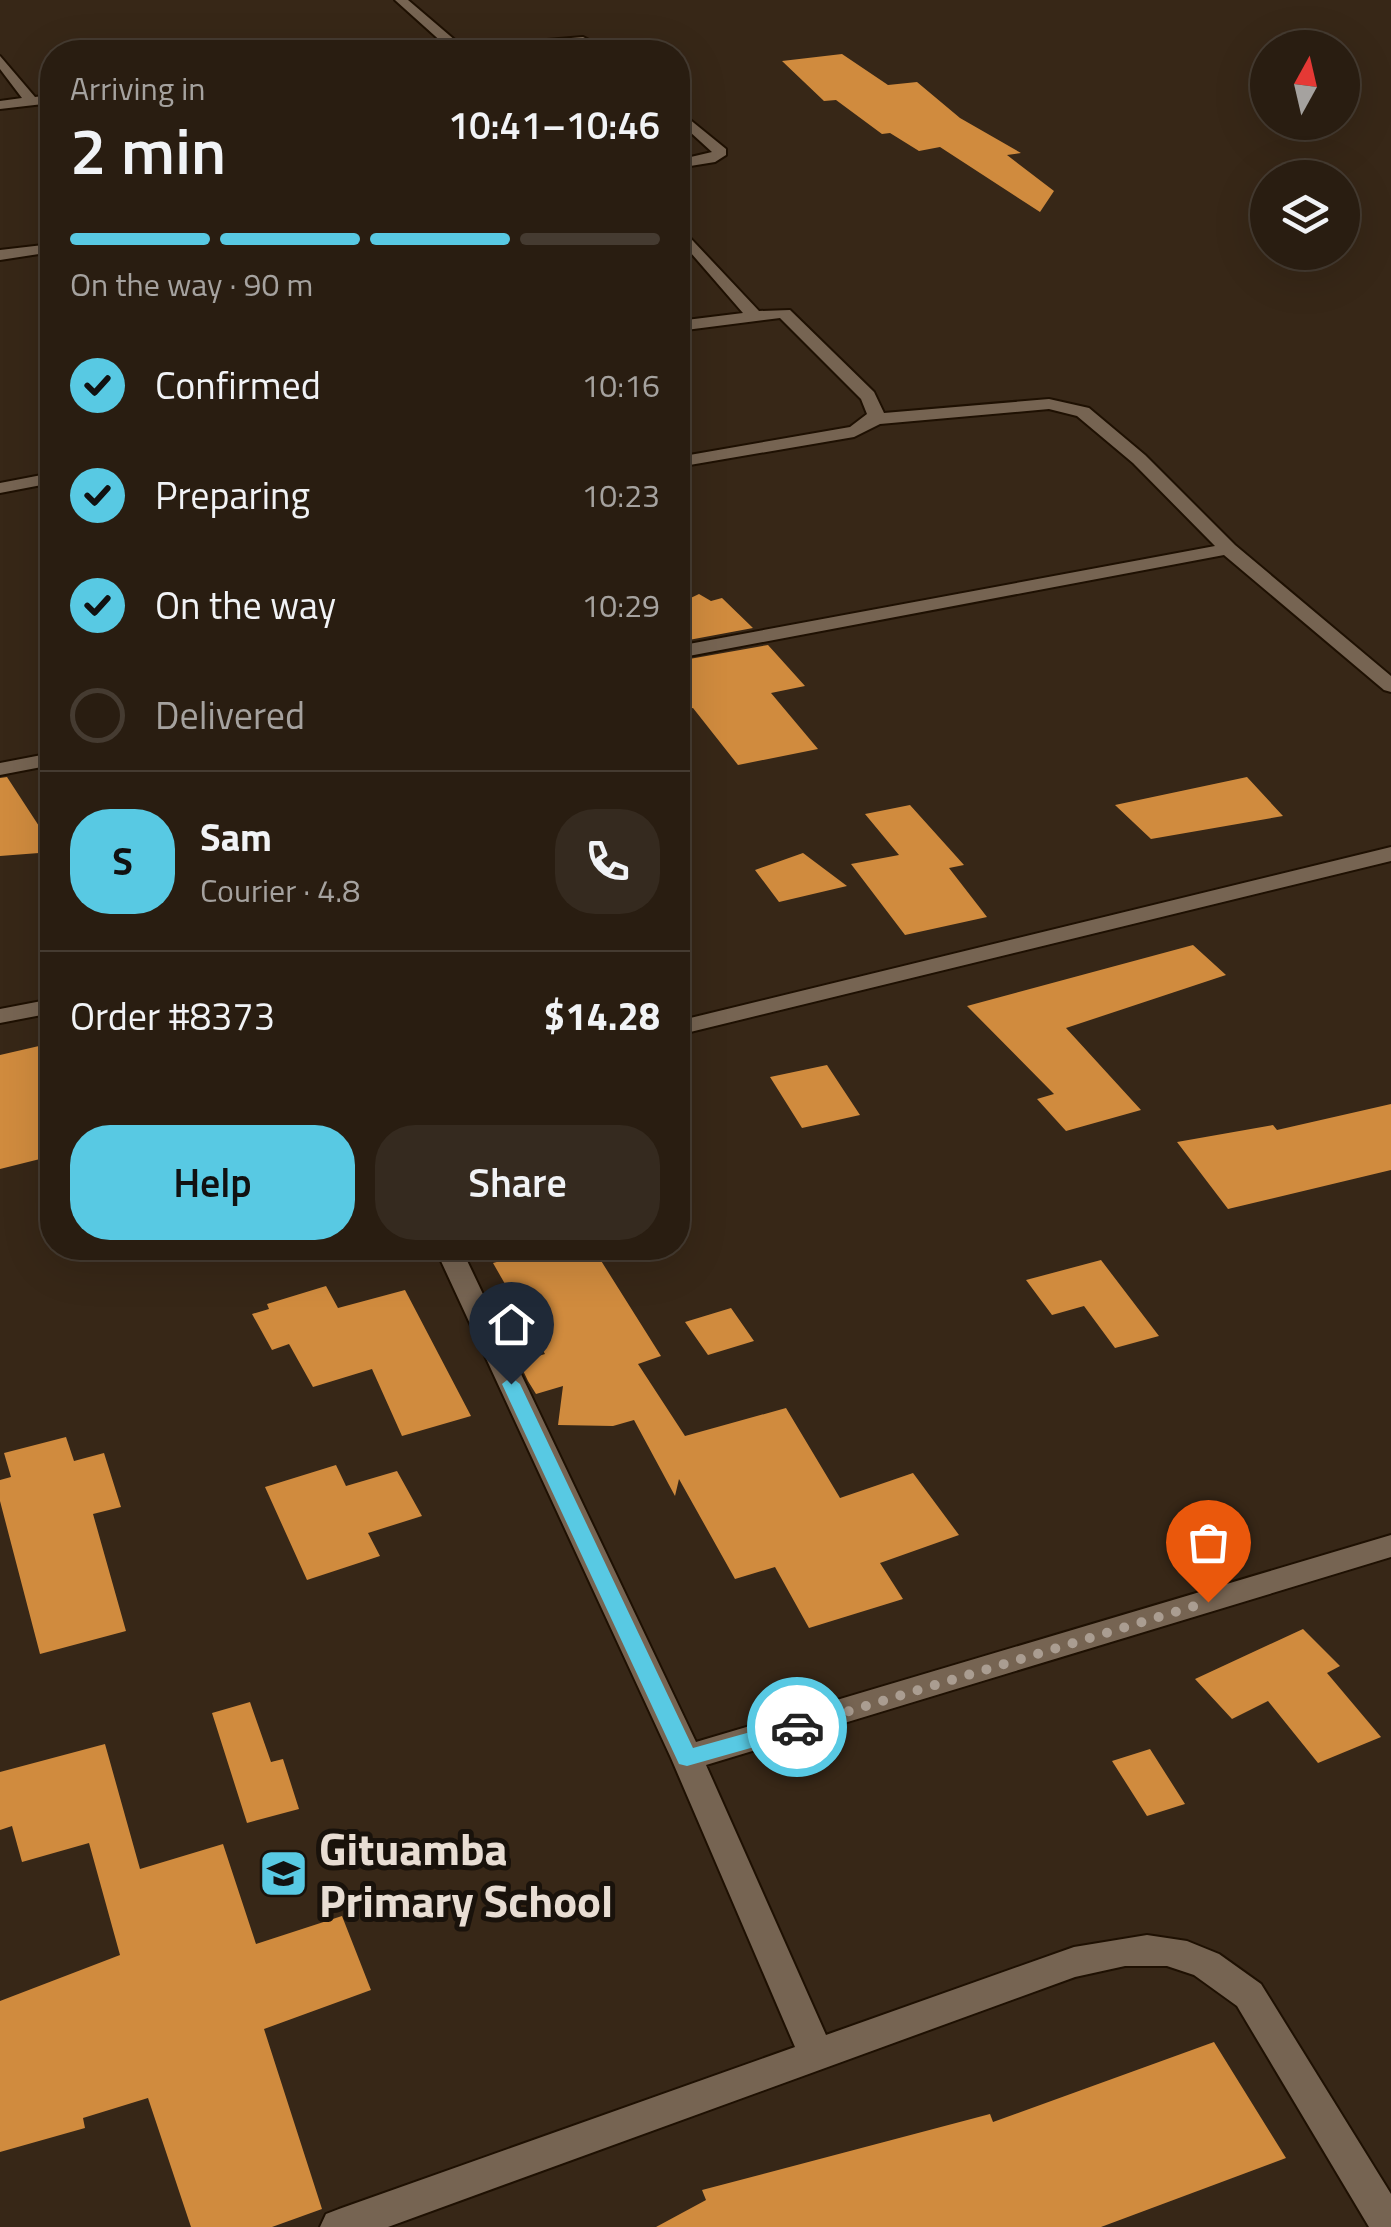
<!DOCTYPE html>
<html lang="en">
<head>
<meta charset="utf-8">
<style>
	:root { --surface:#291d11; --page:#352a1f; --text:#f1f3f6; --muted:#a5a29f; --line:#453b31; --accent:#58c9e3 }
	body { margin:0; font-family:"Titillium Web",sans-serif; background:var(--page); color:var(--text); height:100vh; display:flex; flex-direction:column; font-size:38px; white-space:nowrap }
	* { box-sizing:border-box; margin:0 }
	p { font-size:32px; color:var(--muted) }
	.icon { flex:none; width:55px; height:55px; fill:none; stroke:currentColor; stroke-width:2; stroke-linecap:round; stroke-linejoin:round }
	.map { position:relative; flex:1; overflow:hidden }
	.side { position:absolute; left:40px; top:40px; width:650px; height:1220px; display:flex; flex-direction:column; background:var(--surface); border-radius:40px; box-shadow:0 10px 40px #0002,0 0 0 2px var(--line) }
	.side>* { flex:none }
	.needle { width:65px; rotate:8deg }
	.tools { position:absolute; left:1250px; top:30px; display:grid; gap:20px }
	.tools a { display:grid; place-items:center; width:110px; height:110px; border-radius:50%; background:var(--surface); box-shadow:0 10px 40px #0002,0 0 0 2px var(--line); font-size:50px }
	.pin { position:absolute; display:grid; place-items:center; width:85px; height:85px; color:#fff; margin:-102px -42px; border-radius:50% 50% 50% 0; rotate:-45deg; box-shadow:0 0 10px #0007 }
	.pin .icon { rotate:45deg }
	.courier { position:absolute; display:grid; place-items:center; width:100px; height:100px; margin:-50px; border:8px solid #58c9e3; border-radius:50%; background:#fff; color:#222; box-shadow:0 2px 12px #0007 }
	.summary em { font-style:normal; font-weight:600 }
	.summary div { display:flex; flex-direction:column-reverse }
	.summary { display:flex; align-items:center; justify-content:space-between; height:170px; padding:0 30px }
	h1 { font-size:65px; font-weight:600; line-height:75px }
	.bar { display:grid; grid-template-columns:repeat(4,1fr); gap:15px 10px; align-content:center; height:120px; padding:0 30px }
	.bar i { height:12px; border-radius:8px; background:var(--line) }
	.bar .on { background:var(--accent) }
	.bar p { grid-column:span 4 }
	.line { display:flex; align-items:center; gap:25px; padding:0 30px; border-top:2px solid var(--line) }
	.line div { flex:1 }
	.round { display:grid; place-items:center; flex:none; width:105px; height:105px; border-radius:40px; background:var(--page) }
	ol { padding:0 30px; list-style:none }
	li { display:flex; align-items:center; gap:30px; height:110px }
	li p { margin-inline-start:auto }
	li .icon { padding:10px; border-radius:50%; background:var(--accent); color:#111; stroke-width:4 }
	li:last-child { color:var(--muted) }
	li i { width:55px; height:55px; border:5px solid var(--line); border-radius:50% }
	.primary-button { display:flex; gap:20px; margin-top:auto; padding:20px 30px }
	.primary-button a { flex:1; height:115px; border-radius:40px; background:var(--accent); color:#111; font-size:40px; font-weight:600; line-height:115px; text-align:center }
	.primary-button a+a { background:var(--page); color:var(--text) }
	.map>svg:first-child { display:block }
</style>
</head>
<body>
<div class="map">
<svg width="1391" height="2227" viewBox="0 0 1391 2227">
	<rect width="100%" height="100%" fill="#372717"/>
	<path fill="#d08b3e" d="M842 54 888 85 917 82 960 118 1021 153 1007 155 1054 191 1040 212 940 147 919 151 890 133 882 134 836 100 824 101 782 61Z
		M699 594 711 601 722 598 753 628 678 642V604Z
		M768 645 805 686 771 693 818 749 738 765 693 708 678 711V661Z
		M7 777 52 846V852L0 856V778Z
		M1247 777 1283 816 1151 839 1115 805Z
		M910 805 964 865 949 868 987 917 905 935 851 864 899 855 865 814Z
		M803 853 847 886 779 902 755 870Z
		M1193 945 1226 975 1066 1028 1141 1110 1066 1131 1037 1099 1054 1094 967 1006Z
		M52 1043V1156L0 1169V1055Z
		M827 1065 860 1115 802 1128 770 1077Z
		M1391 1104V1170L1228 1209 1177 1142 1273 1125 1277 1130Z
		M550 1248H593L661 1356 638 1364 685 1436 786 1408 840 1498 913 1473 959 1535 880 1563 903 1599 809 1628 775 1567 735 1579 679 1479 675 1496 634 1420 613 1426 558 1425 563 1386 536 1394 528 1381 519 1362 545 1354 493 1263Z
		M1101 1260 1159 1336 1115 1348 1084 1306 1052 1315 1026 1280Z
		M326 1286 338 1308 405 1290 471 1416 402 1436 372 1369 313 1387 289 1344 272 1350 252 1314 269 1309 267 1304Z
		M731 1308 754 1341 708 1355 685 1322Z
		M66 1437 74 1461 104 1453 121 1507 93 1514 126 1631 40 1654 0 1501V1480L11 1477 4 1453Z
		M336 1465 346 1486 397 1471 422 1516 368 1533 380 1556 307 1580 265 1487Z
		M1303 1629 1340 1666 1327 1673 1381 1737 1318 1763 1268 1701 1232 1719 1195 1679Z
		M250 1702 271 1762 283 1759 299 1809 247 1823 212 1713Z
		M105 1744 140 1869 223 1844 256 1944 342 1916 371 1990 264 2029 322 2209 272 2227H191L148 2098 83 2118 85 2128 0 2152V2001L120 1955 89 1843 22 1862 12 1826 0 1830V1772Z
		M1150 1749 1185 1804 1147 1816 1112 1761Z
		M1214 2042 1286 2158 1101 2227H656L706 2200 702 2190 990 2114 993 2122Z"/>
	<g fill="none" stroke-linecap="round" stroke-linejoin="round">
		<defs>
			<path id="minor" d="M395 0H408L463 47 583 37 613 52C599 53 589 45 575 45 522 46 470 52 417 52L444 44Z
				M0 56 35 97 52 95V103L0 109V101L22 98 0 69Z
				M678 110 726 149V155L715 162 678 168V160L712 152 678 121Z
				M678 225 759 311 790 310 874 392 884 413 1049 399 1089 408 1145 455 1235 545 1391 676V692L1384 690 1224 555 678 658V646L1215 546 1133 463 1077 416 1049 409 880 424 854 437 678 467V457L850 427 867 414 861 399 780 318 678 331V321L743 313 678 238Z
				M52 244V252L0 260V250Z
				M52 473V483L0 493V483Z
				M52 753V765L0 775V763Z
				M1391 847V861L678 1035V1021Z
				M52 999V1013L0 1023V1009Z
				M435 1248H461L696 1742 1391 1535V1557L706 1765 826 2035 1074 1947 1147 1935 1187 1941 1219 1954 1261 1984 1391 2194V2227H1369L1237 2006 1194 1975 1167 1966H1125L1075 1977 388 2227H320L326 2214 339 2209 795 2047 671 1758Z"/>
		</defs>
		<use href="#minor" stroke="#1e1002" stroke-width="4"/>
		<use href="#minor" fill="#766452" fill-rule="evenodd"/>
	</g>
	<path fill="#58c9e3" d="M511 1377 520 1384 693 1748 797 1719 807 1727 804 1733 687 1766 679 1764 502 1384Z"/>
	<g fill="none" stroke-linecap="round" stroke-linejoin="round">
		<path stroke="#aa9d91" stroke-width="10" stroke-dasharray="0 18" d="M797 1727 1208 1602"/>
	</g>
	<defs>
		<symbol id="school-square" viewBox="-11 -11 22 22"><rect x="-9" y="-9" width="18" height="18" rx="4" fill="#58c9e3" stroke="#19120b"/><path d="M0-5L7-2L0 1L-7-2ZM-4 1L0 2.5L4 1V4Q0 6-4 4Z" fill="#111"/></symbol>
	</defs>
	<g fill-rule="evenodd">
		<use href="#school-square" x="256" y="1846" width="55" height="55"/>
	</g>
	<g text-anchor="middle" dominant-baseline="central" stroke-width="10" stroke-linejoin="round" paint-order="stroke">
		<g font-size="45" font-weight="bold" fill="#e8ddd3" stroke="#19120b" text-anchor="start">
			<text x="319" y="1848">Gituamba<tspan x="319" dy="52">Primary School</tspan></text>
		</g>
	</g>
</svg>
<div class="tools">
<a><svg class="needle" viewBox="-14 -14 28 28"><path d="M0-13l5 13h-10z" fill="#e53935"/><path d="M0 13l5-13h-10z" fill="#a5a29f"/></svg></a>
<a><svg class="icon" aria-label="layers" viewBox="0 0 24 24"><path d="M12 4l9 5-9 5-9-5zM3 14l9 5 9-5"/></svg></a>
</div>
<div class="pin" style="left:1208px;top:1602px;background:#ea580c"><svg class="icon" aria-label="bag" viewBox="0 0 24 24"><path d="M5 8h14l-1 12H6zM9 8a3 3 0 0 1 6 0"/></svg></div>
<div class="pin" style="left:511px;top:1384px;background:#1f2937"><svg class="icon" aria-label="home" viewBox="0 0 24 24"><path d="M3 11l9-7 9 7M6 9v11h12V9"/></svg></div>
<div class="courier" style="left:797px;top:1727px"><svg class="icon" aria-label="car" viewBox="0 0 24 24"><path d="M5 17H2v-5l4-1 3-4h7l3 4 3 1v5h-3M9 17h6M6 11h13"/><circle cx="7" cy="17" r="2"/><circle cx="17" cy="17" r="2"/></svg></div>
<section class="side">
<div class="summary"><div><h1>2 min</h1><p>Arriving in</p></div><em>10:41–10:46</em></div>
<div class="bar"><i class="on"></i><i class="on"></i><i class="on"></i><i></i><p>On the way · 90 m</p></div>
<ol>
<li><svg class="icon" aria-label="check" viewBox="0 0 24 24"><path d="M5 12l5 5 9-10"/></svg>Confirmed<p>10:16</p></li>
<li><svg class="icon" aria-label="check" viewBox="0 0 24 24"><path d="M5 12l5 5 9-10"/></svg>Preparing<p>10:23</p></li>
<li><svg class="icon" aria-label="check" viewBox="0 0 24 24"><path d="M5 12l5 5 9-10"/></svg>On the way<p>10:29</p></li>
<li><i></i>Delivered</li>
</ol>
<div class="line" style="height:180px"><b class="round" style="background:var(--accent);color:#111">S</b><div><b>Sam</b><p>Courier · 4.8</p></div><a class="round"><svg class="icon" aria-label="phone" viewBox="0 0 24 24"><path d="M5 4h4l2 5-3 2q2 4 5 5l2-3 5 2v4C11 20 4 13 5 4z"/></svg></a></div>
<div class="line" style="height:130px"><div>Order #8373</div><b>$14.28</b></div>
<div class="primary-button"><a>Help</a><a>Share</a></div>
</section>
</div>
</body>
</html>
